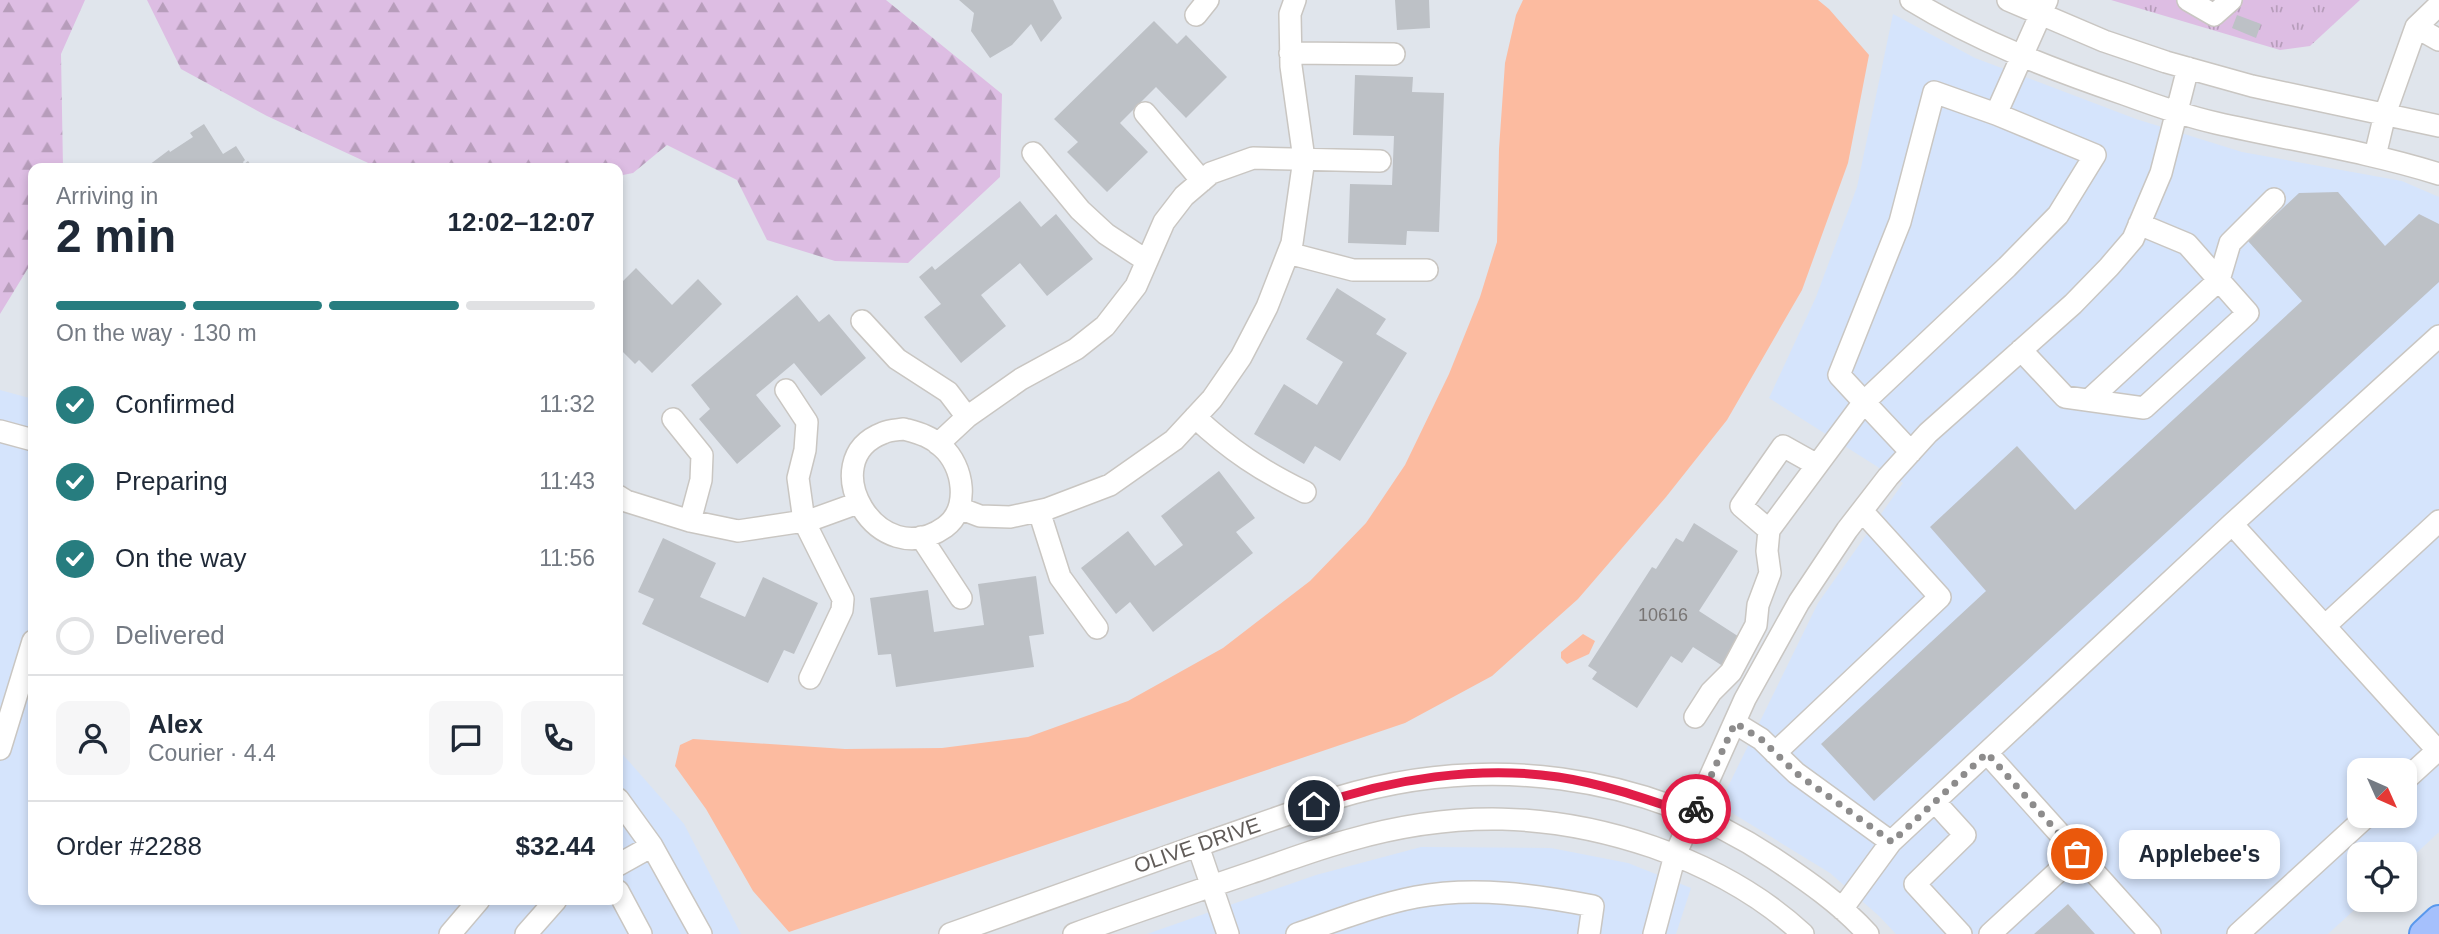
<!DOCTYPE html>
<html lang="en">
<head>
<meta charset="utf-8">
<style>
	:root { --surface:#fff; --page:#f6f6f7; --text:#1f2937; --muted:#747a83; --line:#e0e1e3; --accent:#277d7f }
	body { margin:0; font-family:Arial,sans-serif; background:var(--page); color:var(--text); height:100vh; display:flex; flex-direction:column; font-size:26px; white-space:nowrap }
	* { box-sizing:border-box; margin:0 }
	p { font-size:23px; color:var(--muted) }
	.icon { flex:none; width:38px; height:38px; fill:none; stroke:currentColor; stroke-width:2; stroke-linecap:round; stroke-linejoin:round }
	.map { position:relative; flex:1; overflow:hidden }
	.details { position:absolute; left:28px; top:163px; width:595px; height:742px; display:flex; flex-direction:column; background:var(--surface); border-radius:14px; box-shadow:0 4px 10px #0003 }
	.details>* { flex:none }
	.needle { width:46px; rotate:135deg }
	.buttons { position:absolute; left:2347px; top:758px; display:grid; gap:14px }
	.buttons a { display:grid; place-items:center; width:70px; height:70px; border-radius:14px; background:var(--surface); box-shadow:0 4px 10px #0003; font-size:35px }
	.pin { position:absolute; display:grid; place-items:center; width:60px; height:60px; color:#fff; margin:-30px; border:4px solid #fff; border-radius:50%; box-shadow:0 2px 7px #0007 }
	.courier { position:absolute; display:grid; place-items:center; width:70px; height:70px; margin:-35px; border:5px solid #e11d48; border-radius:50%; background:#fff; color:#222; box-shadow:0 2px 9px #0007 }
	.bubble { position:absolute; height:49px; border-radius:14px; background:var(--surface); box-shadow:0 4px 10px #0003; font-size:23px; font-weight:800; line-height:49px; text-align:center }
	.overview em { font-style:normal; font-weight:800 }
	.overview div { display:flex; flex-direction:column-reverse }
	.overview { display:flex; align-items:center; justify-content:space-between; height:119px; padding:0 28px }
	h1 { font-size:46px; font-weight:800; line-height:52px }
	.bar { display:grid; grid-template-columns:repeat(4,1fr); gap:10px 7px; align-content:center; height:84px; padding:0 28px }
	.bar i { height:9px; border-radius:5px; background:var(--line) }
	.bar .selected { background:var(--accent) }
	.bar p { grid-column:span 4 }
	.line { display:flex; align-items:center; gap:18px; padding:0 28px; border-top:2px solid var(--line) }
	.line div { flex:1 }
	.round { display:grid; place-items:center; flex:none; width:74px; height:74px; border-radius:14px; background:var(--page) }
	ol { padding:0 28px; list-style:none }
	li { display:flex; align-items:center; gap:21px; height:77px }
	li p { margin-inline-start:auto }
	li .icon { padding:7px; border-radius:50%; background:var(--accent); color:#fff; stroke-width:4 }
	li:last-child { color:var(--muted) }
	li i { width:38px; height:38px; border:4px solid var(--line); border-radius:50% }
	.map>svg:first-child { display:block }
</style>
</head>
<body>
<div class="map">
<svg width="2439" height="934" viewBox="0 0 2439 934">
	<defs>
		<pattern id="forest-firs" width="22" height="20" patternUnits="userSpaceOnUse" patternTransform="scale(1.75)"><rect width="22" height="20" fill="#ddbde3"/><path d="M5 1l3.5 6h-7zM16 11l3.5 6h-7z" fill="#b79dbb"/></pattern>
		<pattern id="park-tufts" width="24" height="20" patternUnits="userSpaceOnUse" patternTransform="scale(1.75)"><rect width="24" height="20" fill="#ddbde3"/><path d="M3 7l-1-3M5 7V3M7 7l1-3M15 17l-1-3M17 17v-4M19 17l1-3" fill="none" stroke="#b79dbb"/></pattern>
	</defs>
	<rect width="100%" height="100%" fill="#e0e5ec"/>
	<path fill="#d5e4fc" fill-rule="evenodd" d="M1893 14 1975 58 2136 119 2242 152 2402 181 2439 197V832L2405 864 2404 854H2359V900H2365L2328 934H1896L1879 916 1830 873 1719 805 1818 603 1903 483 1769 398 1816 297 1857 187ZM2359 770H2404V816H2359Z
		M0 390 33 399V900H618V749L684 824 741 934H0Z
		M1421 847 1551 848 1628 863 1691 888 1676 934H1147L1316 875Z"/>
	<path fill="url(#forest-firs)" d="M0 0H85L61 54 63 168H33V260L0 314Z
		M147 0H886L1002 94 1000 177 908 263 835 261 767 240 737 180 667 145 633 173 618 176V168H379L267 116 181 69Z"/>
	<path fill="url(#park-tufts)" d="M2111 0H2360L2310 46 2280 50Z"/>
	<path fill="#fcbba0" d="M1523 0H1818L1829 9 1869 55 1848 163 1802 290 1727 420 1666 497 1578 599 1492 676 1405 723 789 932 753 891 706 809 675 766 680 745 693 739 845 749 942 748 1028 737 1128 701 1223 648 1310 581 1366 523 1405 465 1449 374 1480 297 1497 242 1499 149 1505 63 1516 15Z
		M1583 634 1595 641 1589 654 1567 664 1561 658V652Z"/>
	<path fill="#bdc1c6" d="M959 0H1053L1062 18 1041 42 1031 24 1012 45 990 58 971 31 974 13Z
		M1395 0H1429L1430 28 1397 30Z
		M2237 15 2261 24 2256 38 2232 28Z
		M1154 21 1177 44 1186 35 1227 77 1186 118 1156 87 1120 123 1148 152 1107 192 1067 152 1078 142 1054 119Z
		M1355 75 1413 77 1412 92 1444 93 1439 232 1407 231 1406 245 1348 243 1350 184 1392 185 1394 136 1353 135Z
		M204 124 223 154 236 146 245 160 243 162 244 164 248 161 253 168H145L169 150 170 152 193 137 190 133Z
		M2338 192 2385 246 2419 214 2439 224V282L1874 801 1821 744 1986 591 1930 527 2017 446 2075 510 2302 301 2248 241 2299 193Z
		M1020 201 1041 227 1056 214 1093 259 1047 296 1020 263 981 295 1006 326 961 363 924 317 941 304 919 277 932 266 935 270Z
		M636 268 672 305 698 279 722 304 652 373 639 360 635 364 621 350 618 354V275L623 281Z
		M1337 288 1386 319 1376 334 1407 353 1340 461 1315 446 1304 464 1254 434 1284 384 1317 405 1343 362 1306 339Z
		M797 295 819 322 829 314 866 358 821 396 794 363 756 395 781 426 737 464 699 419 710 409 691 385Z
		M1219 471 1255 518 1236 532 1253 553 1153 632 1130 602 1116 614 1081 568 1128 531 1155 566 1183 545 1161 516Z
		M1694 523 1738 551 1699 611 1747 642 1729 670 1693 647 1682 663 1671 656 1637 708 1592 679 1597 672 1588 666 1652 567 1656 569 1676 538 1683 542Z
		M663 538 716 563 700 597 745 617 763 577 818 603 794 654 784 650 768 683 642 624 654 599 638 592Z
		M1036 576 1044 634 1029 636 1034 667 896 687 891 654 878 655 870 598 928 590 934 632 984 625 978 584Z
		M2068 904 2095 934H2034Z"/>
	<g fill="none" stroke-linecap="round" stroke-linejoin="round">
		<defs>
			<path id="minor" d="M1911 0C1978 41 2051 69 2124 94 2154 105 2185 116 2216 123 2290 140 2366 151 2439 174
				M2008 0 2104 41 2166 62 2252 86 2439 126
				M2188 0 2214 15 2231 0
				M1196 15 1208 0
				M2416 27 2439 40
				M1290 53 1394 54
				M1934 92 1996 114 2095 155 2058 215 2007 267 1864 402 1839 375 1900 222Z
				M1145 113 1202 181
				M1996 114 2047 0
				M1033 153 1080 210 1106 234 1147 261
				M2375 156 2385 114 2416 27 2439 5
				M1288 253 1353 270H1427
				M862 321 897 359 948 392 967 417
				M2021 350 2065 397 2144 408 2248 313 2187 244 2139 224
				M786 390 807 422 805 450 798 478 804 521 843 599 842 610 810 678
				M2089 400 2219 280 2230 243 2274 199
				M1195 417C1230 450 1262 471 1305 492
				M673 419 702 455 701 480 690 521
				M904 429C918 433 931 436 942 447 964 466 970 509 945 527 878 575 812 460 883 433 889 430 897 430 904 429Z
				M0 431 33 440
				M938 444 967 417 1021 379 1076 349 1105 326 1136 286 1164 222 1184 196 1211 173 1253 158 1380 161
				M618 496 626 501 690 521 738 531 811 520 858 503
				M959 508 980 516 1010 517 1047 509 1110 485 1174 440 1212 399 1241 357 1267 307 1292 243 1304 159 1291 66 1290 14 1295 0
				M1039 511 1060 577 1097 628
				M2232 524 2439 752
				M1769 530 1741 506 1783 446 1817 465
				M921 537 961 598
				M2326 625 2439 521
				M1695 717 1711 692 1731 672 1756 625 1758 605 1770 573 1767 551 1769 530 1864 402 1911 452
				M1735 723 1761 739 1796 773 1891 842
				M0 749 33 641
				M1775 753 1940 597 1862 511
				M1987 753 2150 934
				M2404 781 2439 749
				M618 799 652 846 701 934
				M1935 802 1965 835 1915 884 1961 934
				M1198 846 1228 934
				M618 865 652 846
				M618 891 641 934
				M1842 909 1891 842 2232 524 2439 336
				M450 934 479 900
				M526 934 556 900
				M950 934C1035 903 1120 873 1205 843 1249 828 1292 812 1336 798 1484 753 1643 772 1773 858 1806 880 1841 904 1868 934
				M1074 934C1132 913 1191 893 1250 873 1283 862 1316 849 1350 840 1455 810 1550 812 1653 847 1707 866 1761 895 1803 934
				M1297 934C1335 921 1375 905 1416 897 1475 886 1536 895 1593 906L1589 934
				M1654 934 1675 855 1745 699 1799 602 1847 530 1888 477 1928 433 2073 304 2109 267 2133 239 2161 173 2188 68
				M1990 934 2077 854
				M2238 934 2367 816"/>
			<path id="major" d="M2424 934 2439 920"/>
		</defs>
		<use href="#minor" stroke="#c9c6c2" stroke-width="24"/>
		<use href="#major" stroke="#5998ec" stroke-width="32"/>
		<use href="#minor" stroke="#fff" stroke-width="21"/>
		<use href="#major" stroke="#a5c0fc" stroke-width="28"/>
	</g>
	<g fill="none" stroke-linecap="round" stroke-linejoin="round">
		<path stroke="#8d8c8c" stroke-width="7" stroke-dasharray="0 12.6" d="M1696 809 1735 723 1761 739 1796 773 1892 842 1987 753 2077 854"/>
		<path stroke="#e11d48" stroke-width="9" d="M1314 806C1390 779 1479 765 1558 777 1605 784 1649 800 1693 815L1696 809"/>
	</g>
	<g text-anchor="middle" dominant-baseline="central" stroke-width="5" stroke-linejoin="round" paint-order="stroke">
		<g font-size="18" fill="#787574">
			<text x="1663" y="615">10616</text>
		</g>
		<g font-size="21" fill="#615c59" stroke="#fff">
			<text transform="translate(1197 845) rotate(-19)">OLIVE DRIVE</text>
		</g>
	</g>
</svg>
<div class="buttons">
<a><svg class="needle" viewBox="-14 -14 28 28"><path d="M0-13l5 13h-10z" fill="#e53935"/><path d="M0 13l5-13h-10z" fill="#747a83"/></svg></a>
<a><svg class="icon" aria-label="locate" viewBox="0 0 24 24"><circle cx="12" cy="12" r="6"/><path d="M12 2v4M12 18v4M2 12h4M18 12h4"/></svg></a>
</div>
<div class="pin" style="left:2077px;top:854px;background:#ea580c"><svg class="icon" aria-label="bag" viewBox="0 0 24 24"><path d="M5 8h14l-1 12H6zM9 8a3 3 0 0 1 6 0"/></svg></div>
<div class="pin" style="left:1314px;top:806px;background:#1f2937"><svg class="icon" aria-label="home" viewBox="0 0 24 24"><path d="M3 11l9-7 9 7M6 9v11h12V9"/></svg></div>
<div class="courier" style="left:1696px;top:809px"><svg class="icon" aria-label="bike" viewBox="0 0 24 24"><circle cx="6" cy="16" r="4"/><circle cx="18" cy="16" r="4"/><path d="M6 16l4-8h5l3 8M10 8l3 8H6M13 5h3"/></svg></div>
<div class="bubble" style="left:2119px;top:830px;width:161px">Applebee's</div>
<section class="details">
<div class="overview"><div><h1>2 min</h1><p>Arriving in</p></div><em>12:02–12:07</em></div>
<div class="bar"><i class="selected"></i><i class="selected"></i><i class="selected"></i><i></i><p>On the way · 130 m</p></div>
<ol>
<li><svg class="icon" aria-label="check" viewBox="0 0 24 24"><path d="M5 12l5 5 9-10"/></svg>Confirmed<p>11:32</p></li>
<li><svg class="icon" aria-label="check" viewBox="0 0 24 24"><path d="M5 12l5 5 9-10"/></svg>Preparing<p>11:43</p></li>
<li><svg class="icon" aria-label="check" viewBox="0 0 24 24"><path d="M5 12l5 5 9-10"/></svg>On the way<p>11:56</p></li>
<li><i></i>Delivered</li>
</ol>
<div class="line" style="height:126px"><a class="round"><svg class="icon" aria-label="person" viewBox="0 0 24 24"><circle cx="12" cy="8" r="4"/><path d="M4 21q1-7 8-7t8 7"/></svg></a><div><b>Alex</b><p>Courier · 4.4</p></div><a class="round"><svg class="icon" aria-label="chat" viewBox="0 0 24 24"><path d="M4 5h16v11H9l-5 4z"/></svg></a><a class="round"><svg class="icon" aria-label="phone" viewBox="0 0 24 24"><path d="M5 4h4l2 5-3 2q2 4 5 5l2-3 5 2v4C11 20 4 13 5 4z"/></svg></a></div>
<div class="line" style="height:91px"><div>Order #2288</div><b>$32.44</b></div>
</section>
</div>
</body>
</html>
